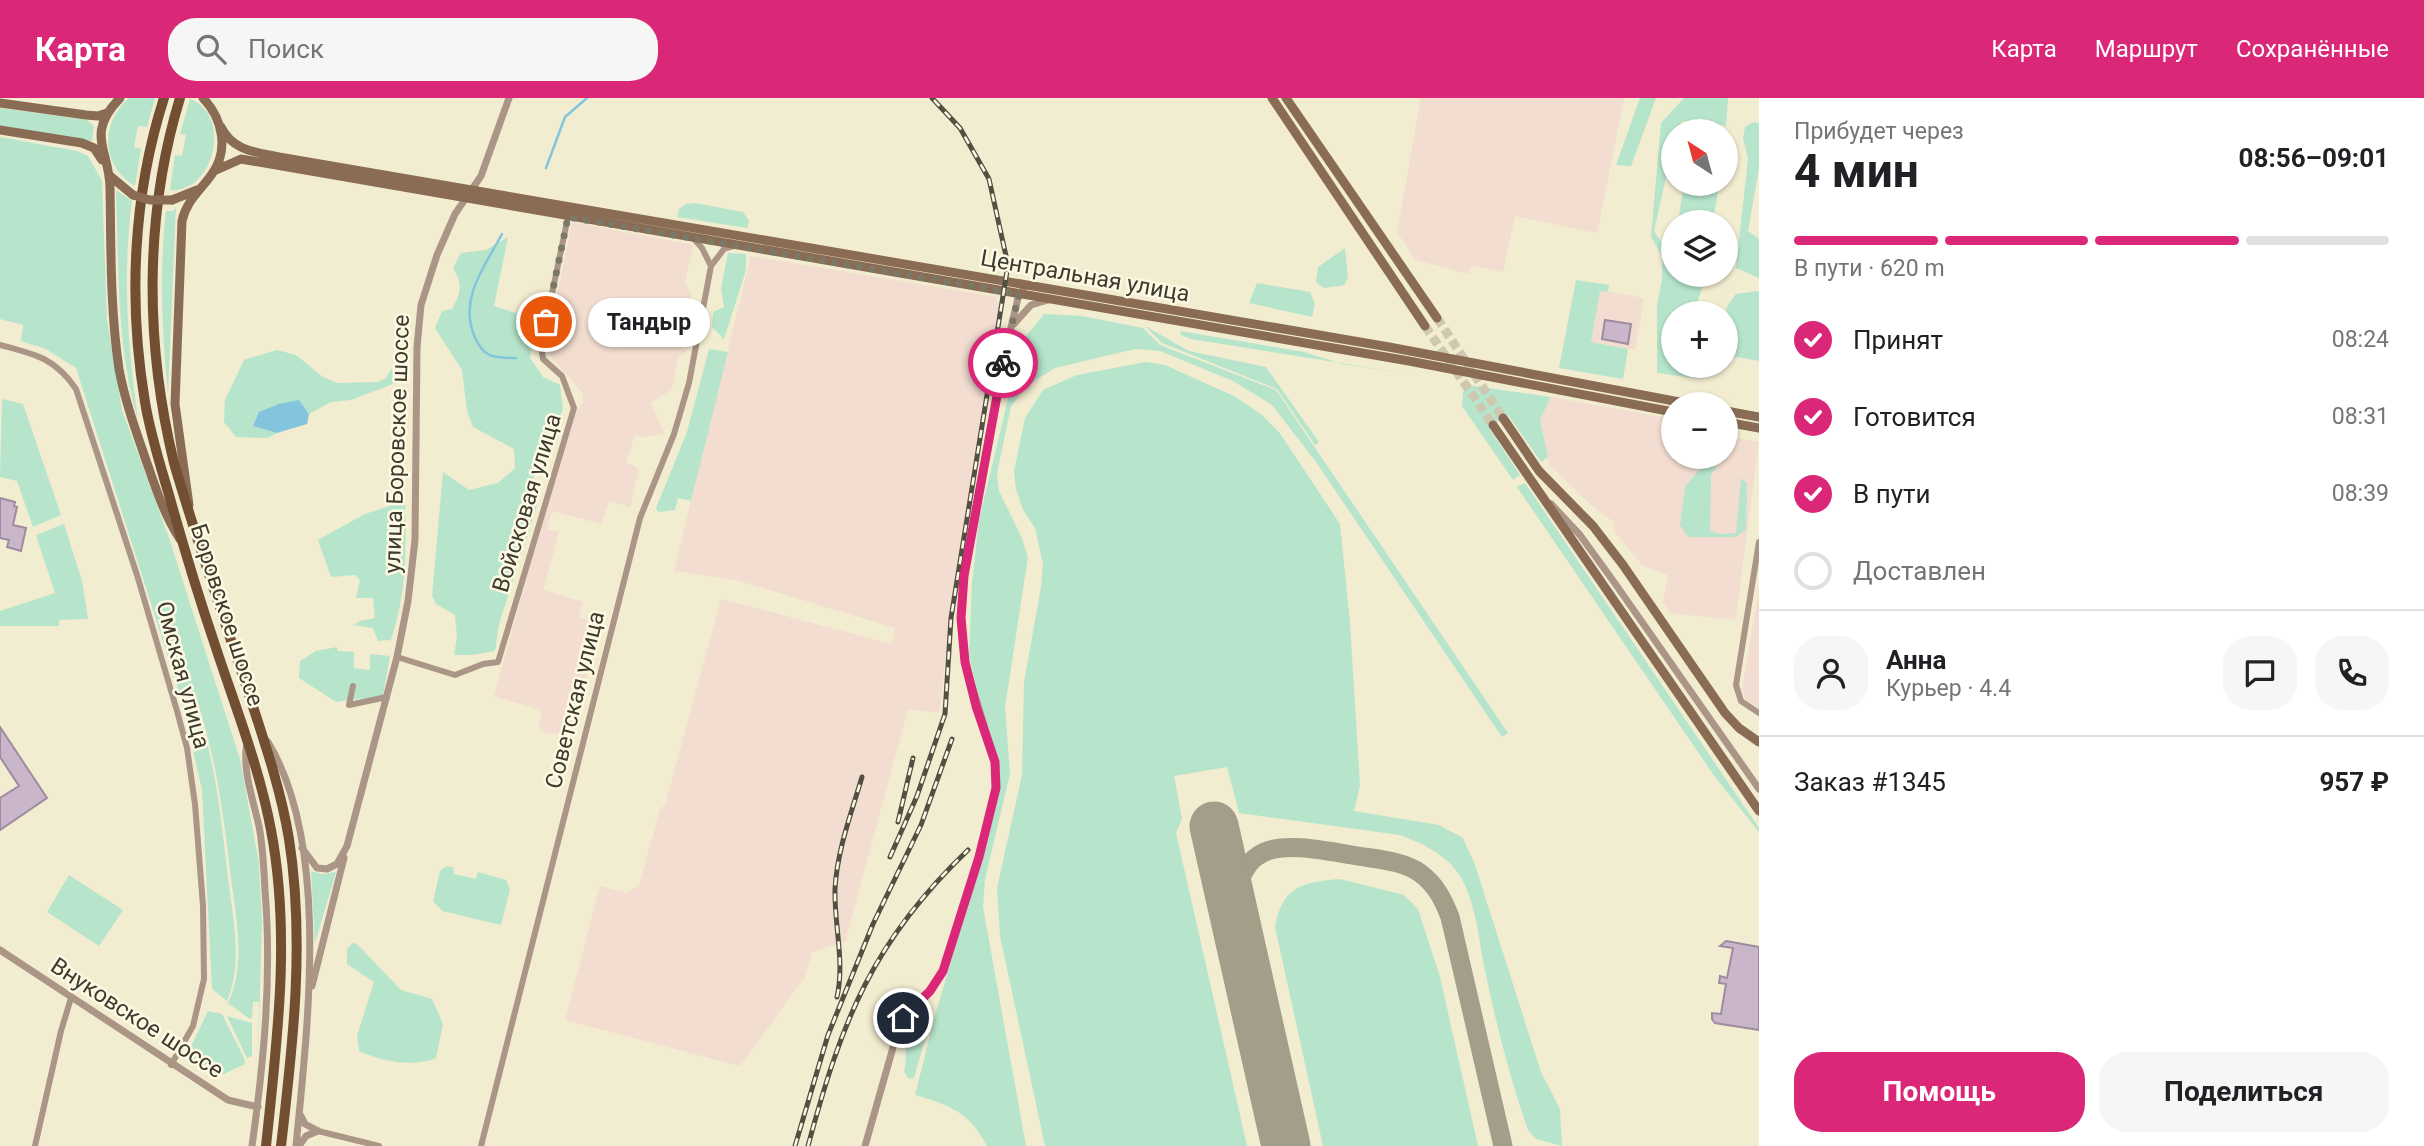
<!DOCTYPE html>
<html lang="ru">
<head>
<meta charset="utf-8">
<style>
	:root { --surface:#fff; --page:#f6f6f6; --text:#202124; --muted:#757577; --line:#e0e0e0; --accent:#db2777 }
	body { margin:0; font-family:Roboto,sans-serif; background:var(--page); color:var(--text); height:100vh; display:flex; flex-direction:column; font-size:26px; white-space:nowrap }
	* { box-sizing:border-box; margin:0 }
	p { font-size:23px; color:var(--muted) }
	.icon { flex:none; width:38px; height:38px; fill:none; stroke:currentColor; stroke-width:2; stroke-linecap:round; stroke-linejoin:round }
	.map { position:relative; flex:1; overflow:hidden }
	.drawer { display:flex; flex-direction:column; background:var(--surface); width:665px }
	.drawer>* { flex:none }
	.needle { width:46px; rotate:324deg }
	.controls { position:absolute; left:1661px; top:21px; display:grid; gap:14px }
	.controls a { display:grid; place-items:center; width:77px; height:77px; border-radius:50%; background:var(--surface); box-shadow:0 2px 5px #0004; font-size:35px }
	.pin { position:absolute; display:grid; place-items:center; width:60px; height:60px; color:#fff; margin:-30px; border:4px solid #fff; border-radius:50%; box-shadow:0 2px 7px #0007 }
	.courier { position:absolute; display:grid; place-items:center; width:70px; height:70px; margin:-35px; border:5px solid #db2777; border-radius:50%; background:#fff; color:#222; box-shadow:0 2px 9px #0007 }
	.bubble { position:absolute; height:49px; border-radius:24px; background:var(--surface); box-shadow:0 2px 5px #0004; font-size:23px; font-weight:700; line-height:49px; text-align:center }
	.headline em { font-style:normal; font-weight:700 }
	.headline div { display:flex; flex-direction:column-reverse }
	.headline { display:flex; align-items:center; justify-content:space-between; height:119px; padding:0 35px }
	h1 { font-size:46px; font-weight:700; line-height:52px }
	.bar { display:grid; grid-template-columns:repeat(4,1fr); gap:10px 7px; align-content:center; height:84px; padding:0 35px }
	.bar i { height:9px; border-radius:5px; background:var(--line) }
	.bar .active { background:var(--accent) }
	.bar p { grid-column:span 4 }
	.line { display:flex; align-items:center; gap:18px; padding:0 35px; border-top:2px solid var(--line) }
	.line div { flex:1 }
	.round { display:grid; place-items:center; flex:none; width:74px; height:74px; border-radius:28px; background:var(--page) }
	ol { padding:0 35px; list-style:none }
	li { display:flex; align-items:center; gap:21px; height:77px }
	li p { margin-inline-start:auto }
	li .icon { padding:7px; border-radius:50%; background:var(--accent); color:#fff; stroke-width:4 }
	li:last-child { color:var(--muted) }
	li i { width:38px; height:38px; border:4px solid var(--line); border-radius:50% }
	.button { display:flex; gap:14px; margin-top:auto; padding:14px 35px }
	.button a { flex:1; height:80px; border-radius:28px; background:var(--accent); color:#fff; font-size:28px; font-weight:700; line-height:80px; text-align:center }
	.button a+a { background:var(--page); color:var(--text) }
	header { display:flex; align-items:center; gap:42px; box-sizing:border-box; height:98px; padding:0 35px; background:var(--accent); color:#fff }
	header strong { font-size:33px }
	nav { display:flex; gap:38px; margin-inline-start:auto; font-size:24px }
	.search { width:490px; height:63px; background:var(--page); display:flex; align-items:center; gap:18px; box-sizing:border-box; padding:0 24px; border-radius:28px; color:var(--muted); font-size:26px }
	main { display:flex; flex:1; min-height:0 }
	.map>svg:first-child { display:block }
</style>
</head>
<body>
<header>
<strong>Карта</strong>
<div class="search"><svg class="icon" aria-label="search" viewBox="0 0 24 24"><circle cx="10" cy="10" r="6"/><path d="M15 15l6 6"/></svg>Поиск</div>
<nav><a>Карта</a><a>Маршрут</a><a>Сохранённые</a></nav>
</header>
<main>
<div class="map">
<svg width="1759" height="1048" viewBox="0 0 1759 1048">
	<rect width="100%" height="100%" fill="#f2ecd0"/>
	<path fill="#f2ddd0" d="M1421 0H1624L1597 135 1515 118 1503 174 1471 168 1469 176 1416 162 1397 134Z
		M572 124 693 147 685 185 691 196 682 251 686 252 685 257 681 256 678 262 672 291 651 305 664 335 645 339 635 337 626 364 639 371 630 409 609 403 602 426 552 413 547 431 559 434 543 492 583 504 579 519 599 525 573 637 546 635 538 629 542 617 538 611 494 598 552 389 572 322 582 305 583 295 546 253Z
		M751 158 997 199V204L1000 205 950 514 940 611 937 615 908 611 845 844 812 854 805 879 740 968 565 922 600 788 627 795 639 787 660 711 665 707 721 501 892 546 895 530 736 482 674 473Z
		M1600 192 1644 200 1635 252 1591 244Z
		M1551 299 1673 321V359H1726V338L1759 344 1736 519 1733 522 1671 515 1663 505 1668 477 1643 468 1615 434 1613 423 1598 413 1549 367 1540 322Z
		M1759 492V610L1745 601 1742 592Z"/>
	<path fill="#b6e5cc" d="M129 0H155L147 29 138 28 134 49 141 51 135 88C101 68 100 25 129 0Z
		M1640 0H1656L1631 68 1616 67Z
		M1684 0H1728L1726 28 1682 23 1678 33H1673V49L1654 133 1673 162V177H1694L1704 183 1694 215H1673V268H1687L1688 276 1702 281 1657 275V207L1662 182V158L1651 139 1661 25Z
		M190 1C233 17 214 95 170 92L175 57 182 58 186 37 180 36Z
		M0 10 87 22 94 28 92 43 0 28Z
		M1753 24 1759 25V70L1748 133 1759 141V180L1736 170 1748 61 1743 40 1745 29Z
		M0 39 77 53 88 58 102 83 107 222 122 312 168 437 240 661 259 766 262 821 258 964 259 904H253L252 920 250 921 228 905C247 865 235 814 230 772 223 714 216 659 197 603L195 599 182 603 76 270 46 251 21 243 23 227 0 221Z
		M1684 86H1719L1713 124H1678Z
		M116 92 132 103C122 176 128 249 138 322 116 247 119 170 116 92Z
		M695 105 743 114 749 123 747 130 677 119 679 111 686 106Z
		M176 109 168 296C162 234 159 174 166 113H173Z
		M508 139 494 208 541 223 532 243 530 260 543 279 560 287 563 311 532 383 538 404 499 526 495 553 472 557H454L457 539 455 517 436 506 432 498 443 374 469 392 498 385 515 370 514 351 473 329 467 313 462 272 435 230 442 213 452 211C461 195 463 186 453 170L461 155 486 152Z
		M1345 150 1348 180 1344 187 1324 190 1316 184 1318 169Z
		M728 155 746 156V172L724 241 712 229 713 214 724 209 721 190Z
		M1576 182 1609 187 1608 194 1600 193 1591 244 1628 251 1623 281 1559 270Z
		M1257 185 1310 194 1315 206 1312 219 1249 205Z
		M1759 193V263L1726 257V218L1727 208 1736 196Z
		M1044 216 1082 218 1143 230 1160 247 1276 292 1508 635 1502 639 1316 364 1272 307 1233 283 1160 253 1135 251 1055 270 1028 287 1011 308 997 375 999 393 1021 438 1028 459 1005 609 1010 676 985 781 983 809 1026 1048H987C969 1014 950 1007 915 997L936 914 981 762 999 684 969 558 972 486 979 422 1022 243Z
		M1145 228 1189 253 1266 269 1319 344 1315 347 1277 291 1162 245Z
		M1180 233 1304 254 1342 266 1416 277 1191 241 1181 237Z
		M709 251 728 254 691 403 678 400 675 412 658 414 656 410 687 334Z
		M277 252 296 257 323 279 338 285 378 284 386 280 391 271 396 275 393 286 351 302 331 304 309 316 299 302 254 328 277 335 268 340 236 339 224 324 225 302 244 262Z
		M1146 264 1165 267 1236 299 1262 317 1279 334 1340 426 1350 525 1360 688 1354 713 1439 727 1463 740 1475 767 1541 974 1560 1011 1562 1048 1536 1041 1528 1032C1510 981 1497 929 1486 877 1479 846 1477 806 1460 778 1447 757 1422 745 1400 737L1239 715 1227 669 1174 678 1182 721 1176 735 1247 1048H1045L1000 838 997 790 1022 677 1024 584 1041 489 1043 466 1035 430 1023 412 1016 391 1014 373 1025 320 1043 292 1077 277Z
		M1468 287 1551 299 1540 322 1548 359 1541 364 1508 317 1489 330 1520 377 1513 382 1462 308 1463 294Z
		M2 301 23 306 61 417 33 429 17 383 0 379Z
		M1709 359H1721L1711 378 1710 433 1720 436 1736 435 1741 380 1747 385 1746 431 1736 439H1688L1680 427 1685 389Z
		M1525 385 1759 730V734L1715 679 1517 389Z
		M405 403C406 454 407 493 391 542L378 543 373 530 353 527 360 523 375 520 373 500H356L360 482 355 477 331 479 318 442 365 416Z
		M64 426 82 483 88 521 59 522V528H0V513L55 495 36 437Z
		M337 549 338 553 354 554V570L370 572V556L390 558 383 598 336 604 299 580 300 563 316 553Z
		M195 601C215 662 221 717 228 781 233 820 243 866 227 903L212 891 202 692 182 605Z
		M446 768 453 769 454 776 476 781 478 774 506 782 510 792 501 827 442 813 433 803 440 773Z
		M311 773 322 776 336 774 315 845Z
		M69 777 123 812 99 848 47 814Z
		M1340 781 1404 797 1418 811 1440 879 1478 1048H1323L1275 829C1282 788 1303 784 1340 781Z
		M352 845 357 846 401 892 432 901 443 926 436 960C412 970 382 963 359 953L357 938 374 884 347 866V851Z
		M208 913 222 916 244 960 245 966 222 977 187 957Z
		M227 918 252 925V958L247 960Z
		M916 929 927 934 914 980 909 981 904 974C908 961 903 945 908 933Z"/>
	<path fill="#83c5dd" d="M299 302 309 316 307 326 277 335 253 328 259 314 279 306Z"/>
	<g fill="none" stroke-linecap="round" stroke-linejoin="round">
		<path stroke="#83c5dd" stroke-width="2.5" d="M546 70 565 19 587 0
			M502 136C485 168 459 200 474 237 483 260 493 260 516 260"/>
		<path stroke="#a29e8a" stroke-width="19" d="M1235 817C1237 733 1291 747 1352 757 1373 761 1402 762 1420 775 1436 787 1443 801 1450 819L1503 1048"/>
		<path stroke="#a29e8a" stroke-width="49" d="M1214 728 1286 1048"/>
	</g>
	<path fill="#cab6cb" stroke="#9f8b9f" stroke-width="2" d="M1605 222 1631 226 1628 246 1602 241Z
		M0 400 15 404 14 408 17 409 13 427 26 430 21 453 7 449 9 442 0 440Z
		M0 629 47 700 0 732V700L19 688 0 659Z
		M1726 843 1759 849V932L1715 925 1712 921V915L1721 916 1726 886 1719 885 1720 878 1727 880 1733 850 1720 848Z"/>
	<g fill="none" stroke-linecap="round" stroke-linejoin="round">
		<path stroke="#cec8b0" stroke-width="9" stroke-dasharray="9 4.5" stroke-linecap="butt" d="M1437 220 1503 320
			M1425 228 1493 327"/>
		<path stroke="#aa9586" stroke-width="6" d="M693 140 702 150 711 168
			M0 247C35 256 55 260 76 291L137 477 177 613 187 650 195 706 203 808 204 881 193 928 171 967
			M1759 444 1736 587 1741 603 1759 615
			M397 559 455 577 483 566 498 564 574 310 562 278 543 261 541 248 568 119
			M353 588 349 607 387 599
			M318 1033 379 1048
			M35 1048 61 933 71 900
			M481 1048 640 420 674 336 689 285 711 168 724 151 734 148"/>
		<path stroke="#aa9586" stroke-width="7" d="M1014 226 1031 207 1048 202
			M1551 406 1580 437 1614 484 1759 691
			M247 644C242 672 253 701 259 728 263 749 264 771 265 792 272 878 264 963 252 1048
			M268 644C331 748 307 932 296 1048
			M302 750 317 770 327 771 337 766 347 748 397 559 408 503 415 442 417 249 421 207 437 157 455 116 481 78 509 0
			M0 852 228 1002 258 1009
			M312 888 344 760
			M301 1018 305 1026 318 1033
			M299 1048 306 1038 318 1033
			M865 1048 900 925 930 893 943 873 979 759 996 690 995 664 965 564 961 520 964 478 1007 246 1019 196 1027 187"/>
		<path stroke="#8a6c55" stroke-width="9" d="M120 0C85 36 109 51 110 89 111 149 110 211 119 271 125 304 137 336 148 368 157 394 165 418 180 441
			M1272 0 1425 228
			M1286 0 1437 220
			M0 5 86 17 98 18 107 15
			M221 29C233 53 255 54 279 59L1389 249 1690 306
			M0 32 82 45 94 50 102 62
			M214 73 241 61 1409 263 1673 314
			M110 78 133 97
			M172 102 197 92
			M1726 313 1759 319
			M1503 320 1539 373 1593 428 1623 467 1725 615 1739 630 1759 644
			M1726 324 1759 330
			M1493 327 1759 713
			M189 407 175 306 182 123C186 103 201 92 212 76 229 52 223 21 203 0"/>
		<path stroke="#724e32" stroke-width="10" d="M164 0C133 97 128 203 145 304 150 335 160 366 169 397 183 447 198 497 215 547 235 608 259 668 271 732 291 837 277 943 266 1048
			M180 0C144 118 145 246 174 365 195 437 219 507 243 578 260 631 280 686 289 741 305 843 293 946 281 1048"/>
		<defs>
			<path id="rail" d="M898 724 913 660
				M890 759 917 698 945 616 951 520 1008 167 989 81 960 30 932 0
				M837 899C845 863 834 827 835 791 837 753 851 716 862 679
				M795 1048 828 937 873 826 921 727 952 641
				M808 1048C842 922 872 844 968 752"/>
		</defs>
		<use href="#rail" stroke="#535043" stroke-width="5"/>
		<use href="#rail" stroke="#fef9e3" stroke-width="2.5" stroke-dasharray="8" stroke-linecap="butt"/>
		<path stroke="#8a6c55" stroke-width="9" d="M133 97 150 102H172"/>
	</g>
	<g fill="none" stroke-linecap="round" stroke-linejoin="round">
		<path stroke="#7c7867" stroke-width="7" stroke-dasharray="0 12.6" d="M546 224 568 119 1019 196 1003 265"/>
		<path stroke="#db2777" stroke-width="9" d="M903 920 930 893 943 873 979 759 996 690 995 664 976 608 965 564 961 520 964 478 1003 265"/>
	</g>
	<g text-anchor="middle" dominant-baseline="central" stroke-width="5" stroke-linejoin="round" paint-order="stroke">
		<g font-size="23" fill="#3d3a2f" stroke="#fef9e3">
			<text transform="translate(1085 178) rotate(10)">Центральная улица</text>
			<text transform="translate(397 346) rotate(-88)">улица Боровское шоссе</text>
			<text transform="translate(527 405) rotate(-73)">Войсковая улица</text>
			<text transform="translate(227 517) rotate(72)">Боровское шоссе</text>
			<text transform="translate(183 577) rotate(75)">Омская улица</text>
			<text transform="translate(575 602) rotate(-76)">Советская улица</text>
			<text transform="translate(137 920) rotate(33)">Внуковское шоссе</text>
		</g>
	</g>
</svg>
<div class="controls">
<a><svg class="needle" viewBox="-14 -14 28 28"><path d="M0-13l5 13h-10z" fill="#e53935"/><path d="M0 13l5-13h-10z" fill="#757577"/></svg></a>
<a><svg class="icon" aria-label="layers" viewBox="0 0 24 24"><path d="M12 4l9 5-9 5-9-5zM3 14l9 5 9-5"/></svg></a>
<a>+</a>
<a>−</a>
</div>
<div class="pin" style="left:546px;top:224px;background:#ea580c"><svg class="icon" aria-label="bag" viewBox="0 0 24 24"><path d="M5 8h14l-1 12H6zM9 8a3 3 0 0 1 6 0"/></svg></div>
<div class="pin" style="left:903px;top:920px;background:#1f2937"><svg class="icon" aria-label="home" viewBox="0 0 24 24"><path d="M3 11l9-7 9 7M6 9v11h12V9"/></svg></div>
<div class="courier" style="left:1003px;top:265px"><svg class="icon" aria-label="bike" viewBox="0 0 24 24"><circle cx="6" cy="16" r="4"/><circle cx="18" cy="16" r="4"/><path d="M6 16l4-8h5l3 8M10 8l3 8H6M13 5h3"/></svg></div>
<div class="bubble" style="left:588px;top:200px;width:122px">Тандыр</div>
</div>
<section class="drawer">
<div class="headline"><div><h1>4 мин</h1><p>Прибудет через</p></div><em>08:56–09:01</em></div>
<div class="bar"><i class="active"></i><i class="active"></i><i class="active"></i><i></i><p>В пути · 620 m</p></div>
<ol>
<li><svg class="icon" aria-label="check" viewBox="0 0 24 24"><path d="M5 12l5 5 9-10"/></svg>Принят<p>08:24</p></li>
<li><svg class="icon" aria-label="check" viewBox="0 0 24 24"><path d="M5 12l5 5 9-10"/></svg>Готовится<p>08:31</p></li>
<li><svg class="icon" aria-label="check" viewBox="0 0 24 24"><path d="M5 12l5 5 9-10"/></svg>В пути<p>08:39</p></li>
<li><i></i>Доставлен</li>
</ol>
<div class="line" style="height:126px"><a class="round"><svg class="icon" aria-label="person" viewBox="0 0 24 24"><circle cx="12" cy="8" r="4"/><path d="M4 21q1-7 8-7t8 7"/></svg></a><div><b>Анна</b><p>Курьер · 4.4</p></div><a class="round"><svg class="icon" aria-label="chat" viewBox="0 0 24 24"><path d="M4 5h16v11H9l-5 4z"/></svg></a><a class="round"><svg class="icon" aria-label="phone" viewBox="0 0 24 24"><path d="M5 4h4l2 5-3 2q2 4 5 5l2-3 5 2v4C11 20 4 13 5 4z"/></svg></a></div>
<div class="line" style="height:91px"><div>Заказ #1345</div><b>957 ₽</b></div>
<div class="button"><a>Помощь</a><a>Поделиться</a></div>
</section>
</main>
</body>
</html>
